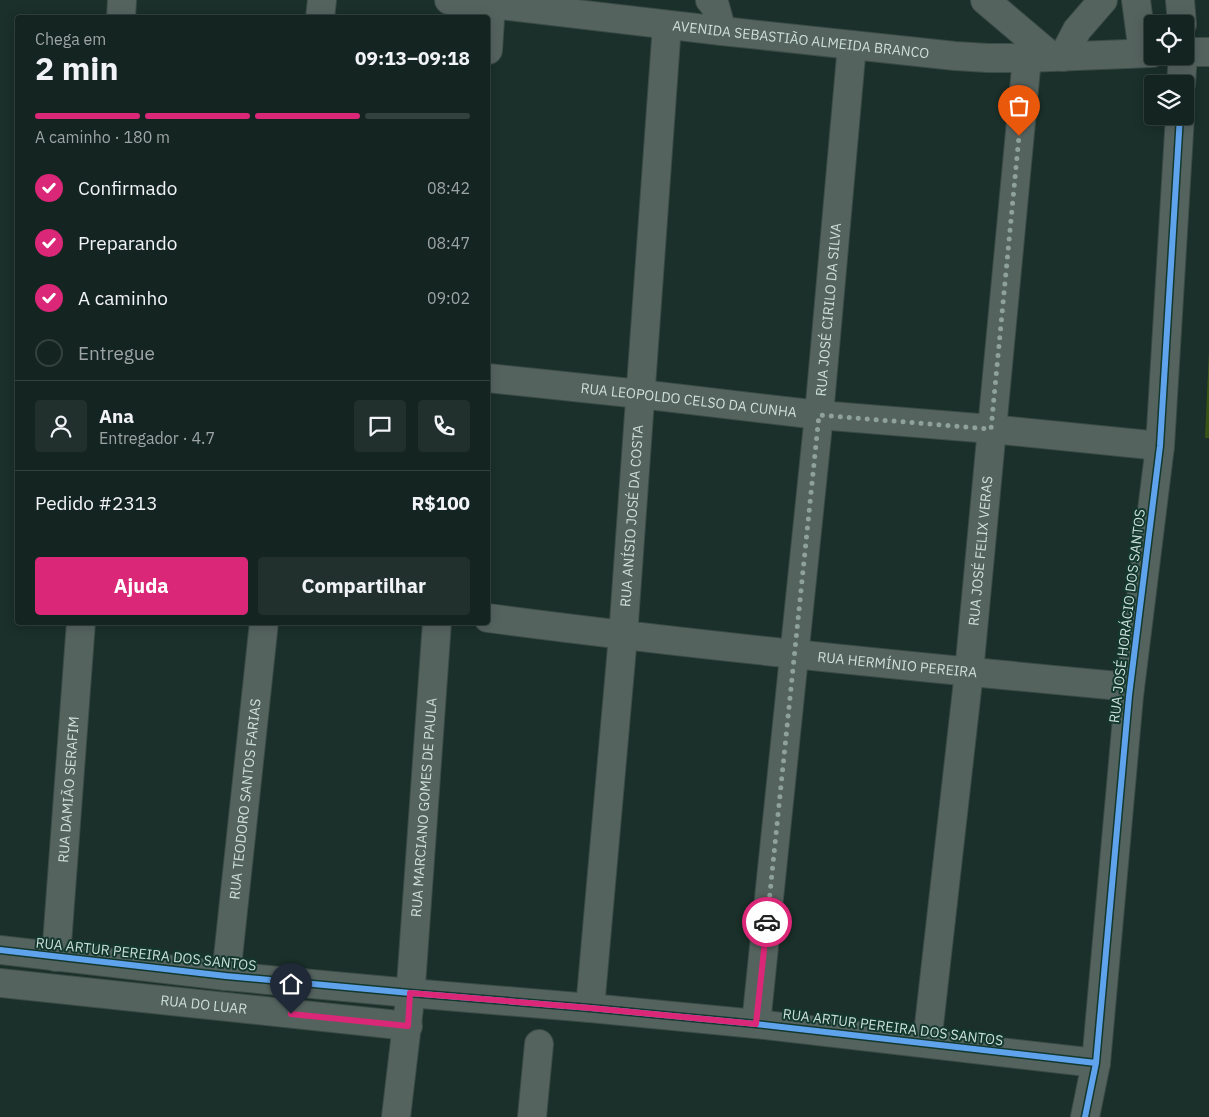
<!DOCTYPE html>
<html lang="pt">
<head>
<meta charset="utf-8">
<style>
	:root { --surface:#142420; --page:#21302d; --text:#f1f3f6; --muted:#9da4a5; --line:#33413e; --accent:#db2777 }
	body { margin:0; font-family:"IBM Plex Sans",sans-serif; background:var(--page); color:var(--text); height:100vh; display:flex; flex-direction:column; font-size:19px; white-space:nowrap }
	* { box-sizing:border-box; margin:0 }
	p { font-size:16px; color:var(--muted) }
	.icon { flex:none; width:28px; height:28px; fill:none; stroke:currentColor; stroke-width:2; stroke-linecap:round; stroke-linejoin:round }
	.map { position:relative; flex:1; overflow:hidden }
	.drawer { position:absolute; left:15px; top:15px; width:475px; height:610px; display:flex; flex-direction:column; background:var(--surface); border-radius:5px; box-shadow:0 2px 12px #0003,0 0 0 1px var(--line) }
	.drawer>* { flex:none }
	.controls { position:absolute; left:1144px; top:15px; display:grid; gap:10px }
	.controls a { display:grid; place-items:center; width:50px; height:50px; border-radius:5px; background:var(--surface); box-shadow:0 2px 12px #0003,0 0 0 1px var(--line); font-size:25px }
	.pin { position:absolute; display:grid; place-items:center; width:42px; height:42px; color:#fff; margin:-51px -21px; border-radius:50% 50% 50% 0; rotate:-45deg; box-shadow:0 0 5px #0007 }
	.pin .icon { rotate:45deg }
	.courier { position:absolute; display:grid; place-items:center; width:50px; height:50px; margin:-25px; border:4px solid #db2777; border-radius:50%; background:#fff; color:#222; box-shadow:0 1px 6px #0007 }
	.head em { font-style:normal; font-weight:700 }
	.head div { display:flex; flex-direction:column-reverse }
	.head { display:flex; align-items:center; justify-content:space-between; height:85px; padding:0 20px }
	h1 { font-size:32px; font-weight:700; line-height:38px }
	.bar { display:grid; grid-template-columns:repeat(4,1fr); gap:8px 5px; align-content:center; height:60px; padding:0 20px }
	.bar i { height:6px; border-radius:4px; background:var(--line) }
	.bar .on { background:var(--accent) }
	.bar p { grid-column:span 4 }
	.line { display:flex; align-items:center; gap:12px; padding:0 20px; border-top:1px solid var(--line) }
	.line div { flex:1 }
	.round { display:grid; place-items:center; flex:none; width:52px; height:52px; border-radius:5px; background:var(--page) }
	ol { padding:0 20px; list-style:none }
	li { display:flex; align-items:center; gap:15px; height:55px }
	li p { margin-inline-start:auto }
	li .icon { padding:5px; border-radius:50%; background:var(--accent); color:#fff; stroke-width:4 }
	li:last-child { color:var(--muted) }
	li i { width:28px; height:28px; border:2px solid var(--line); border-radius:50% }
	.cta { display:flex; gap:10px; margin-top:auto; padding:10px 20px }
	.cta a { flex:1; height:58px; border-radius:5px; background:var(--accent); color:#fff; font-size:20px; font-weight:700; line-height:58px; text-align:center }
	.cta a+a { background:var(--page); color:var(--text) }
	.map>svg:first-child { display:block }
</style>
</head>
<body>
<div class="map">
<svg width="1209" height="1117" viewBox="0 0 1209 1117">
	<rect width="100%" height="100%" fill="#1b302a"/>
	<path fill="#375214" d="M1209 350V438H1205Z"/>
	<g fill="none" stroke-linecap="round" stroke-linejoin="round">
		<defs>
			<g id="minor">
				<path id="s1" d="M449 0 491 4 722 31 955 56 988 58H1027L1152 53"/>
				<path d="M710 0 715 6 722 31"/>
				<path d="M985 0 1052 57"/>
				<path d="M1136 0 1143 53"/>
				<path d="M1180 0 1182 24"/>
				<path d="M121 18 122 0"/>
				<path d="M320 18 322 0"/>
				<path d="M488 50 491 4"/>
				<path d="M1185 52H1209"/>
				<path d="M1063 57 1077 30 1103 0"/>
				<path d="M1181 84 1183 56"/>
				<path id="s2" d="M488 378 640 394 819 415 991 429 1160 446"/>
				<path id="s3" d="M488 618C701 646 915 667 1130 687"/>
				<path d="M0 950 226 976 410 993 590 1008 756 1024 1096 1063"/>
				<path id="s4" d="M56 957 81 622"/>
				<path id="s5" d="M226 976 264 622"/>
				<path id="s6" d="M0 983 408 1026"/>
				<path id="s7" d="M590 1008 623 636 667 25"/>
				<path id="s8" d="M756 1024 819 415 852 45"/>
				<path id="s9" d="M927 1043 969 672 1027 58"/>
				<path id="s10" d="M396 1117 410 999 437 622"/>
				<path d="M532 1117 539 1044"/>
				<path d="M1085 1117 1096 1063 1129 696 1160 446 1180 116"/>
			</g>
		</defs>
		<use href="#minor" stroke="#3b4b46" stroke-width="30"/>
		<use href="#minor" stroke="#55635f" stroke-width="28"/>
		<defs>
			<path id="cycleway" d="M0 950 226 976 410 993 590 1008 756 1024 1096 1063
				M1085 1117 1096 1063 1129 696 1160 446 1180 116"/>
		</defs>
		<use href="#cycleway" stroke="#13382e" stroke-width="9"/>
		<use href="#cycleway" stroke="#60a3ed" stroke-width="6"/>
	</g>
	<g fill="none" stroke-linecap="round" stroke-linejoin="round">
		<path stroke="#8ea29b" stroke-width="5" stroke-dasharray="0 9" d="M767 922 819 415 991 429 1019 136"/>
		<path stroke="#db2777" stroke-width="6" d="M291 1014 408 1026 410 993 590 1008 756 1024 767 922"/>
	</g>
	<g text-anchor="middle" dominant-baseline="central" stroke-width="4" stroke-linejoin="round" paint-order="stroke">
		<g font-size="14" fill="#ccdfd8" stroke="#13382e">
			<text stroke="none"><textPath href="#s1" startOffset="354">AVENIDA SEBASTIÃO ALMEIDA BRANCO</textPath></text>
			<text stroke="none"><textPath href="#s8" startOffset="718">RUA JOSÉ CIRILO DA SILVA</textPath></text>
			<text stroke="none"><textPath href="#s2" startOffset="202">RUA LEOPOLDO CELSO DA CUNHA</textPath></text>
			<text stroke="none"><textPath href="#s7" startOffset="494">RUA ANÍSIO JOSÉ DA COSTA</textPath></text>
			<text stroke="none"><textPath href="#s9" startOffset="495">RUA JOSÉ FELIX VERAS</textPath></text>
			<text transform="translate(1127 616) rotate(-83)">RUA JOSÉ HORÁCIO DOS SANTOS</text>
			<text stroke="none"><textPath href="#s3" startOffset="412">RUA HERMÍNIO PEREIRA</textPath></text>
			<text stroke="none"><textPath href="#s4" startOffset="168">RUA DAMIÃO SERAFIM</textPath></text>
			<text stroke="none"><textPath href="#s5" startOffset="178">RUA TEODORO SANTOS FARIAS</textPath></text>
			<text stroke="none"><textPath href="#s10" startOffset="311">RUA MARCIANO GOMES DE PAULA</textPath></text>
			<text transform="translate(146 954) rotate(6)">RUA ARTUR PEREIRA DOS SANTOS</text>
			<text stroke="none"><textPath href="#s6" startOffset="205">RUA DO LUAR</textPath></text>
			<text transform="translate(893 1027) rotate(7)">RUA ARTUR PEREIRA DOS SANTOS</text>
		</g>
	</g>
</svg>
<div class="controls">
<a><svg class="icon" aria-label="locate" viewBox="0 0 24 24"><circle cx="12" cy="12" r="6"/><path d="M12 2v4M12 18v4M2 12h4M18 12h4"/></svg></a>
<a><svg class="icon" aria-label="layers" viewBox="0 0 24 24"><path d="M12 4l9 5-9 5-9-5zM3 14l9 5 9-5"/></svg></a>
</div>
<div class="pin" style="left:1019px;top:136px;background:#ea580c"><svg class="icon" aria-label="bag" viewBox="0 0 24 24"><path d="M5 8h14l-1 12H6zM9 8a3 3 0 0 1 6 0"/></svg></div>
<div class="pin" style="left:291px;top:1014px;background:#1f2937"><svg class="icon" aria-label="home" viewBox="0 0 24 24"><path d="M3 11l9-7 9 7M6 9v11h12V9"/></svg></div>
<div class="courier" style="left:767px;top:922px"><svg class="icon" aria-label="car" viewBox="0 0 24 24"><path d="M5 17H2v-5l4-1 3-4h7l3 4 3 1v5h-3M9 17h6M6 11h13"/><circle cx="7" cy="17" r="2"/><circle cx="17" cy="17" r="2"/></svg></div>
<section class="drawer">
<div class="head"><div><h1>2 min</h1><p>Chega em</p></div><em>09:13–09:18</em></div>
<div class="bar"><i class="on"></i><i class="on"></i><i class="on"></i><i></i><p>A caminho · 180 m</p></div>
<ol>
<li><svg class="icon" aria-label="check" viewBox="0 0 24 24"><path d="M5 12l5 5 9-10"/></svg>Confirmado<p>08:42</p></li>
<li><svg class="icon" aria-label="check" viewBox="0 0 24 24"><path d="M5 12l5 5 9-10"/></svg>Preparando<p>08:47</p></li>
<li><svg class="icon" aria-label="check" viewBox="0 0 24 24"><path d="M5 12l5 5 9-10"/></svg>A caminho<p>09:02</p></li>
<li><i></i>Entregue</li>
</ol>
<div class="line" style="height:90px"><a class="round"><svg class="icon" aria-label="person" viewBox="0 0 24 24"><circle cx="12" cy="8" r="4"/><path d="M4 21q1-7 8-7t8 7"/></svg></a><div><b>Ana</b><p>Entregador · 4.7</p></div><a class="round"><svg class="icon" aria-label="chat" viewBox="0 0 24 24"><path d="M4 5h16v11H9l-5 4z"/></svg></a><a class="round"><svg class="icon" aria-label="phone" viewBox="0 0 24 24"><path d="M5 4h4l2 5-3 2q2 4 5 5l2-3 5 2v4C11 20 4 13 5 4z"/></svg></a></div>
<div class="line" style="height:65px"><div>Pedido #2313</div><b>R$100</b></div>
<div class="cta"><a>Ajuda</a><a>Compartilhar</a></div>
</section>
</div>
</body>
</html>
